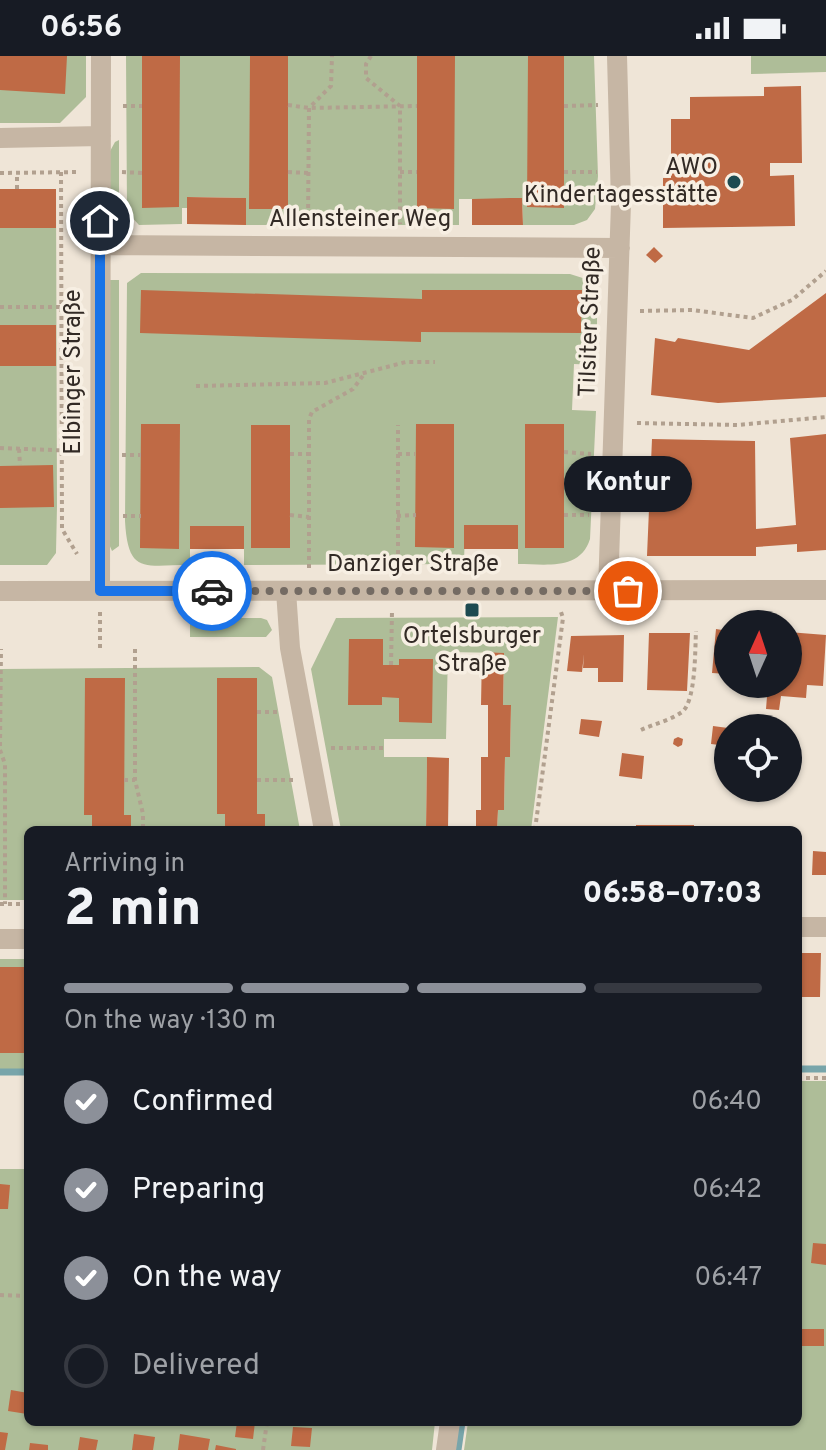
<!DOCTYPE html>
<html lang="en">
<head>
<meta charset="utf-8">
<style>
	:root { --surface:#171b24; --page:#242831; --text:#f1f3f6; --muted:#9ea1a6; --line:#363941; --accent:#8c9099 }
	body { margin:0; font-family:Overpass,sans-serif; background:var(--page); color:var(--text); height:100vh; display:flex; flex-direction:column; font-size:30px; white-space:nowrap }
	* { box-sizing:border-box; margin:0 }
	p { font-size:26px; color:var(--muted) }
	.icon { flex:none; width:44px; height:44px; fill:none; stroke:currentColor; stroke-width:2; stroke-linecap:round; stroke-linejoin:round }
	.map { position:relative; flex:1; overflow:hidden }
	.side { position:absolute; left:24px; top:770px; width:778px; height:600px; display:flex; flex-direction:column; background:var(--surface); border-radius:12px; box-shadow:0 2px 6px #0004 }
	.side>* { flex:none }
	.needle { width:52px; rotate:3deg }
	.fabs { position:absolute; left:714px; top:554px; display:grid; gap:16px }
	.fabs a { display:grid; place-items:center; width:88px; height:88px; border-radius:50%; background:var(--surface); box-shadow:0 2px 6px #0004; font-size:40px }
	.pin { position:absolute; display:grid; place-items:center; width:68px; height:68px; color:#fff; margin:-34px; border:4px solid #fff; border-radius:50%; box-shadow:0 2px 8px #0007 }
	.courier { position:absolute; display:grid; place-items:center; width:80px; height:80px; margin:-40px; border:6px solid #1a73e8; border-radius:50%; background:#fff; color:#222; box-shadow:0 2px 10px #0007 }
	.bubble { position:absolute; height:56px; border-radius:28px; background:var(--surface); box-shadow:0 2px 6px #0004; font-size:26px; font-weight:800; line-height:56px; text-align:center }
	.summary em { font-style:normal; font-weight:800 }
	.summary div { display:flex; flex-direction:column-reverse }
	.summary { display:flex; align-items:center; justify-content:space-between; height:136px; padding:0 40px }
	h1 { font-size:52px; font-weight:800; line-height:60px }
	.bar { display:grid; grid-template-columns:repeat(4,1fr); gap:12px 8px; align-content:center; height:96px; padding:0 40px }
	.bar i { height:10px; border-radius:6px; background:var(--line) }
	.bar .active { background:var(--accent) }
	.bar p { grid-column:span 4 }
	ol { padding:0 40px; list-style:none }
	li { display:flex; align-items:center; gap:24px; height:88px }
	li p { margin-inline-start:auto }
	li .icon { padding:8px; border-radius:50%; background:var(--accent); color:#fff; stroke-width:4 }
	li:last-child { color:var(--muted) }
	li i { width:44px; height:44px; border:4px solid var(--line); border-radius:50% }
	.status { display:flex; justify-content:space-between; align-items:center; height:56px; padding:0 40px; background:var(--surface); direction:ltr }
	.status svg { height:22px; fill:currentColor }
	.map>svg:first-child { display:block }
</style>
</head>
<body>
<div class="status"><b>06:56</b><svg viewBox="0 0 49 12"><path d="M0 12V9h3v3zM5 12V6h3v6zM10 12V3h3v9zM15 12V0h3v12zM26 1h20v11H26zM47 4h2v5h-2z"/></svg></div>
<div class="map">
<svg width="826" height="1394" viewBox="0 0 826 1394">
	<rect width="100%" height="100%" fill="#efe5d7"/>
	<path fill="#aebd98" d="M0 0H86V41L60 67H0Z
		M126 0H594L598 120 595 153 587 164 574 169H523L522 143H459V169H246V142L188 141 187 152H182V168L139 169 127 156Z
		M751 0H826V16L751 18Z
		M119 84V162L109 152V97L115 86Z
		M0 133H56L57 450 56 497 47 509H0Z
		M141 217 570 218 589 224 597 240V309L574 308 572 354 596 355 590 483C580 515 545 508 518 508V469H465L464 508 244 509V470H190V509C144 509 128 519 125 465L127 227Z
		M109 224H119V490L112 495 109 488Z
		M558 561 531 774H497L498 754H504L505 701H510L511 650 503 649 504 597 448 596 446 683H384V701H427L426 774H341L311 613 336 562Z
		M190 562H261L267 564 272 574 266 581H190Z
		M259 611 272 621 300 774H28V844H0V613Z
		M0 903H28V1014H0Z
		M798 1025H826V1394H464L468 1366H798Z
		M0 1113H28V1366H435L432 1394H0Z"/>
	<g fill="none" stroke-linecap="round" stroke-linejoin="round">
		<path stroke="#78a5aa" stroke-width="7" d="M798 1013H826
			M0 1016H28
			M458 1394 462 1366"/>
	</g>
	<path fill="#bf6a45" d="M0 0H67L65 38 0 34Z
		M142 0H180L179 151 142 152Z
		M250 0H288V153H249Z
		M417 0H455L454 153 417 152Z
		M528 0H564V152L527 151Z
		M801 30 802 107H770V120L794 119 795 170 663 172V122H671V63H690V41L764 40V31Z
		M0 133H56V172H0Z
		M187 141 246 142V169L187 168Z
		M512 142H522L523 169H472V143Z
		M654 191 663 200 655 207 646 199Z
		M141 234 422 243V234H582L581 277 421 276V286L140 277Z
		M826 237V341L718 347 651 339 655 282 675 286 678 282 749 294Z
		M0 269H56V310H0Z
		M141 368H180L179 493 140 492Z
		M416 368H454V492L415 491Z
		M525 368H564V492H525Z
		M251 369H290V492H251Z
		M826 378V494L797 496V488L756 491V500H647L652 383 755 385 756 473 796 469 790 382Z
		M53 409 54 451 0 452V410Z
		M464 469H518V493H464Z
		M190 470H244V493H190Z
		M354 502 373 503V509L354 508Z
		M716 573 728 575V618L712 617Z
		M788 576 826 579 823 630 807 629 806 642 781 640 779 654 766 653 768 628H788Z
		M649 577H690L687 635 647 634Z
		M624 579 623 626H598V612H583L584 598 582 616 567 615 571 580Z
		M349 583H383V609H399V603H433L432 667 399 666V642L382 641V649H348Z
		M482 596 504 597 503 649H511L510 701H505L504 754H498L497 774H476V754H481V701H488V649H481Z
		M85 622H125L124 759H131V774H92V759H84Z
		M217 622H257V758H265V774H225V758H217Z
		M581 663 602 665 599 681 579 678Z
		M713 670 728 672V690L711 688Z
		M678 681 683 683 682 689 678 691 673 688 674 683Z
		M622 697 644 700 642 723 619 720Z
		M427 701 449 702 448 774H426Z
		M636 769H694V774H636Z
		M813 795 826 796V819H812Z
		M798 897H821L820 941H798Z
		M0 911H28V997H0Z
		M0 1128 10 1129 8 1153H0Z
		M813 1187 826 1188V1209L811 1207Z
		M798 1273H824V1290H798Z
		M11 1334 28 1337 27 1358 8 1355Z
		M189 1366H216V1370L189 1368Z
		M237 1366H255L253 1383 235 1381Z
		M293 1371 312 1372 310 1391 291 1390Z
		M0 1376 8 1377 5 1394H0Z
		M134 1378 155 1381 153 1394H132Z
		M180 1378 210 1383 208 1394H178Z
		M80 1381 98 1384 96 1394H78Z
		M30 1387 48 1389V1394H29Z
		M216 1389 236 1393V1394H215Z"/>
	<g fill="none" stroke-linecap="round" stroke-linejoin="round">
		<path stroke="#b1a08f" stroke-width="4" stroke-dasharray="4 4" stroke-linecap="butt" d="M371 0 366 8V22L400 50V168
			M288 49 309 52 417 50
			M123 50H142
			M564 50 598 49
			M61 116 62 473 77 498
			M122 116 142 117
			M288 116 309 117
			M400 116H417
			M564 116H597
			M0 117 78 116
			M17 133V117
			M308 168 309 52 331 30 332 0
			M0 251H78
			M640 255 692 254 753 262 792 244 826 215
			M196 330 325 327 406 306H435
			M637 367 737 369 826 361
			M0 392 77 395
			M19 393 20 409
			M564 396 591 398
			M290 398H309
			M398 398H415
			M122 399H141
			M290 459 309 461
			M564 459H589
			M123 460H141
			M397 460 416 459
			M309 512V363L312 356 353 333 365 317
			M398 514V369
			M100 556V593
			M135 593V724L143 758V774
			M391 609 392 555
			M257 656H279
			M641 674C654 668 671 664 682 656 696 645 695 593 696 575
			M0 690 1 593
			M331 692H384
			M0 694 5 708V848
			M124 724H135
			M257 724H295
			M535 774 563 562 561 556
			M0 848H28
			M798 1022H826
			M0 1239 28 1240
			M263 1394 267 1366"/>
		<path stroke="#c6b6a4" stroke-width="20" d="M0 82 101 80
			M100 189 620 192
			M0 535 826 534
			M100 535 101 0
			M286 535 290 592 324 774
			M608 535 621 147 617 0
			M798 871H826
			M0 883H28
			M446 1394 450 1366"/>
	</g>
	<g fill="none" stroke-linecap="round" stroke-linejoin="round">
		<path stroke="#746b63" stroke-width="8" stroke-dasharray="0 14.4" d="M212 535H628"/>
		<path stroke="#1a73e8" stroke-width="10" d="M100 165V535H212"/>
	</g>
	<g fill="#1d4a50" stroke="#f7efe3" stroke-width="3">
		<circle cx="734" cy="126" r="8"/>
		<rect x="464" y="546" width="16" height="16" rx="4"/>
	</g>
	<g text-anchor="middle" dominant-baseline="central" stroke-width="7" stroke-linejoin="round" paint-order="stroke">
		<g font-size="24" fill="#322a25" stroke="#f7efe3" text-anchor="end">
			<text x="718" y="112">AWO<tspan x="718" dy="28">Kindertagesstätte</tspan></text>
			<text x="472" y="581" text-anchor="middle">Ortelsburger<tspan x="472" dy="28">Straße</tspan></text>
		</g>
		<g font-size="24" fill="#322a25" stroke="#f7efe3">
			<text x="360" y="164">Allensteiner Weg</text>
			<text transform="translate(591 266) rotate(-88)">Tilsiter Straße</text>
			<text transform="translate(74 316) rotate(-90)">Elbinger Straße</text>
			<text x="413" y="509">Danziger Straße</text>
		</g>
	</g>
</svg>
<div class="fabs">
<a><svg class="needle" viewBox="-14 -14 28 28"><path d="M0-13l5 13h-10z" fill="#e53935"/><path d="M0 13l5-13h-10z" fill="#9ea1a6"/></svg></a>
<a><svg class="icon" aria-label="locate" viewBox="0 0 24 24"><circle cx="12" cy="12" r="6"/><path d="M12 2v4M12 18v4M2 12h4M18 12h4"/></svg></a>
</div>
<div class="pin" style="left:628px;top:535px;background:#ea580c"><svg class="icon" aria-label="bag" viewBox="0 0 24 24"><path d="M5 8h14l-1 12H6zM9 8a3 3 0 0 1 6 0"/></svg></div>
<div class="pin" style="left:100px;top:165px;background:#1f2937"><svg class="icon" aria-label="home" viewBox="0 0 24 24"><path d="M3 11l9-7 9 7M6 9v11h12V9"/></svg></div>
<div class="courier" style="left:212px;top:535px"><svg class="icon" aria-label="car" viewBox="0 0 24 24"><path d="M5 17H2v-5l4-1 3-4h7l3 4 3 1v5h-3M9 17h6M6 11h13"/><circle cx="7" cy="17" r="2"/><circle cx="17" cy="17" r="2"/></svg></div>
<div class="bubble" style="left:564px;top:400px;width:128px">Kontur</div>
<section class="side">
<div class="summary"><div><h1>2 min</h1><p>Arriving in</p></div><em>06:58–07:03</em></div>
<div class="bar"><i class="active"></i><i class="active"></i><i class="active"></i><i></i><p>On the way · 130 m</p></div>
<ol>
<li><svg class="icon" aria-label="check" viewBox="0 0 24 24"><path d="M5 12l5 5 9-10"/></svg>Confirmed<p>06:40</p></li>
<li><svg class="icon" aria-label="check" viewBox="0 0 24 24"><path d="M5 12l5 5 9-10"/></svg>Preparing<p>06:42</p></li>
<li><svg class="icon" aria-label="check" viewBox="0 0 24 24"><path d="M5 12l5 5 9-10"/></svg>On the way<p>06:47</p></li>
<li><i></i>Delivered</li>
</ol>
</section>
</div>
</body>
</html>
